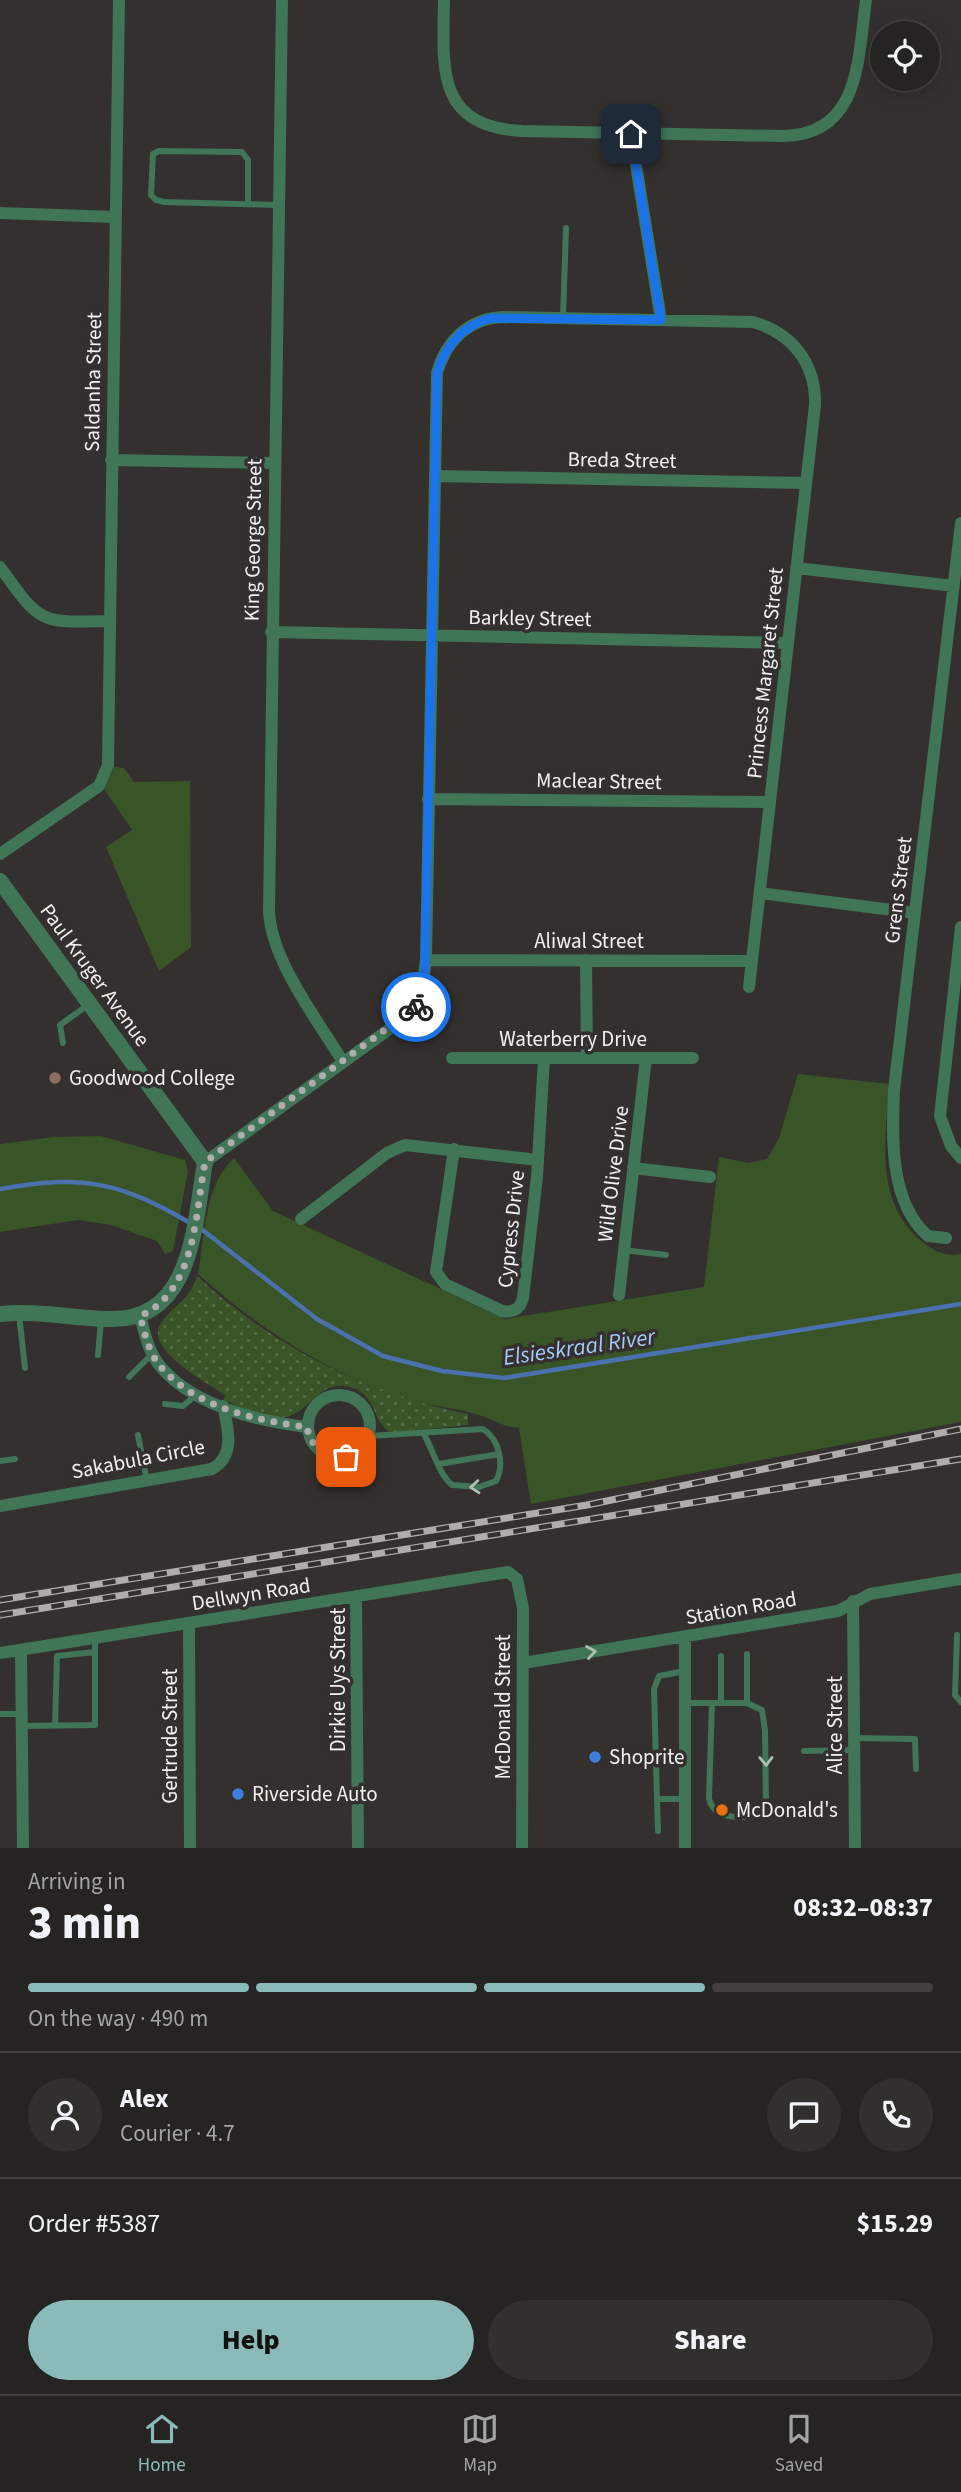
<!DOCTYPE html>
<html lang="en">
<head>
<meta charset="utf-8">
<style>
	:root { --surface:#262422; --page:#32302f; --text:#f1f3f6; --muted:#a4a4a5; --line:#424140; --accent:#8bbbb9 }
	body { margin:0; font-family:"Source Sans 3",sans-serif; background:var(--page); color:var(--text); height:100vh; display:flex; flex-direction:column; font-size:26px; white-space:nowrap }
	* { box-sizing:border-box; margin:0 }
	p { font-size:23px; color:var(--muted) }
	.icon { flex:none; width:38px; height:38px; fill:none; stroke:currentColor; stroke-width:2; stroke-linecap:round; stroke-linejoin:round }
	.map { position:relative; height:1848px; overflow:hidden }
	.side { display:flex; flex-direction:column; background:var(--surface); flex:1 }
	.side>* { flex:none }
	.fabs { position:absolute; left:870px; top:21px; display:grid; gap:14px }
	.fabs a { display:grid; place-items:center; width:70px; height:70px; border-radius:50%; background:var(--surface); box-shadow:0 4px 18px #0003,0 0 0 2px var(--line); font-size:35px }
	.pin { position:absolute; display:grid; place-items:center; width:60px; height:60px; color:#fff; margin:-30px; border-radius:14px; box-shadow:0 4px 10px #0006 }
	.courier { position:absolute; display:grid; place-items:center; width:70px; height:70px; margin:-35px; border:5px solid #1a73e8; border-radius:50%; background:#fff; color:#222; box-shadow:0 2px 9px #0007 }
	.head em { font-style:normal; font-weight:800 }
	.head div { display:flex; flex-direction:column-reverse }
	.head { display:flex; align-items:center; justify-content:space-between; height:119px; padding:0 28px }
	h1 { font-size:46px; font-weight:800; line-height:52px }
	.bar { display:grid; grid-template-columns:repeat(4,1fr); gap:10px 7px; align-content:center; height:84px; padding:0 28px }
	.bar i { height:9px; border-radius:5px; background:var(--line) }
	.bar .active { background:var(--accent) }
	.bar p { grid-column:span 4 }
	.line { display:flex; align-items:center; gap:18px; padding:0 28px; border-top:2px solid var(--line) }
	.line div { flex:1 }
	.round { display:grid; place-items:center; flex:none; width:74px; height:74px; border-radius:37px; background:var(--page) }
	.primary-button { display:flex; gap:14px; margin-top:auto; padding:14px 28px }
	.primary-button a { flex:1; height:80px; border-radius:42px; background:var(--accent); color:#111; font-size:28px; font-weight:800; line-height:80px; text-align:center }
	.primary-button a+a { background:var(--page); color:var(--text) }
	.tab-bar { display:flex; justify-content:space-around; align-items:center; height:98px; border-top:2px solid var(--line); background:var(--surface); font-size:19px; color:var(--muted) }
	.tab-bar a { display:grid; justify-items:center; gap:4px }
	.tab-bar .active { color:var(--accent) }
	.map>svg:first-child { display:block }
</style>
</head>
<body>
<div class="map">
<svg width="961" height="1848" viewBox="0 0 961 1848">
	<defs>
		<pattern id="park-dots" width="8" height="8" patternUnits="userSpaceOnUse" patternTransform="scale(1.75)"><rect width="8" height="8" fill="#395527"/><path d="M2 2h.1M6 6h.1" fill="none" stroke="#566e47" stroke-width="1.8" stroke-linecap="round"/></pattern>
	</defs>
	<rect width="100%" height="100%" fill="#33302e"/>
	<path fill="#395527" d="M114 767 124 768 134 782 190 781 191 947 159 971 106 847 132 830 104 789Z
		M798 1074 889 1084C886 1138 874 1197 918 1238 932 1250 943 1257 961 1254V1422L531 1504 519 1428C500 1426 495 1420 479 1415 458 1408 436 1407 415 1401 335 1378 260 1330 198 1274 205 1235 204 1186 234 1158L273 1211 505 1319 704 1287 719 1157 748 1163 767 1159 779 1138Z
		M101 1136 185 1160 188 1171 173 1251 165 1254 157 1241 111 1225 78 1220 0 1232V1144L55 1137Z"/>
	<path fill="url(#park-dots)" d="M197 1276C274 1347 365 1393 468 1414V1425L393 1433C370 1425 380 1392 346 1386 317 1382 310 1412 286 1417 266 1420 241 1408 224 1400L225 1395C208 1383 143 1349 161 1323 174 1304 189 1302 197 1276Z"/>
	<g fill="none" stroke-linecap="round" stroke-linejoin="round">
		<path stroke="#4a71ad" stroke-width="4.5" d="M0 1189C82 1174 121 1182 192 1224
			M200 1228 317 1319 383 1356 442 1371 504 1378 961 1304"/>
		<path stroke="#407558" stroke-width="6" d="M248 204V160L242 152 159 151 153 154 151 195 156 200 164 202 278 205
			M563 318 566 228
			M63 1043 60 1025 88 1005
			M623 1250 666 1255
			M19 1314 25 1368
			M98 1355 101 1321
			M129 1377 152 1354
			M165 1404 183 1406 197 1394
			M138 1435 147 1481
			M369 1436 483 1429C499 1439 505 1464 496 1481L479 1487 452 1485C437 1472 434 1450 423 1433
			M0 1461 15 1459
			M439 1464 499 1454
			M957 1635 955 1695 961 1702
			M685 1671 659 1676 654 1689 657 1799H685
			M686 1703H747L762 1710 765 1730 766 1805 760 1814C742 1819 713 1820 709 1798L712 1703
			M721 1703V1656
			M747 1703V1654
			M0 1714H22
			M22 1726 95 1725V1638
			M55 1726 57 1656 95 1652
			M855 1738 915 1739 916 1769
			M804 1751 855 1750
			M657 1799 658 1831"/>
		<path stroke="#407558" stroke-width="12" d="M282 0 269 912C272 962 317 1019 343 1062
			M444 0C443 67 435 127 522 131L783 136C861 135 858 57 866 0
			M631 134 661 320
			M0 213 115 217
			M111 460 273 463
			M437 476 806 483
			M0 567C41 624 39 623 109 621
			M796 568 954 586
			M271 632 788 643
			M428 799 770 802
			M0 854 99 786 108 765 119 0
			M760 893 915 913
			M961 927 940 1116 951 1146 961 1158
			M426 960 752 961
			M586 960 587 1058
			M452 1058H693
			M454 1149 436 1272 445 1284 502 1311C514 1313 520 1309 523 1298L537 1177 544 1058
			M205 1162 402 1020 420 1001 426 960 437 373C446 341 468 319 502 317L753 322C792 333 816 363 815 405L749 987
			M633 1168 710 1177
			M301 1219 387 1153 405 1145 538 1160
			M946 1238 928 1236C889 1202 892 1136 894 1090L961 523
			M619 1295 646 1058
			M140 1316C145 1334 148 1351 160 1366 194 1407 258 1421 307 1427
			M308 1426a31 31 0 1 1 62 0a31 31 0 1 1-62 0Z
			M0 1506 212 1469C236 1456 228 1428 223 1406
			M356 1596 358 1848
			M853 1601 855 1848
			M189 1623 190 1848
			M21 1650 23 1848
			M0 1653 508 1572 517 1579 523 1608 522 1848
			M523 1663 838 1611 870 1594 961 1579
			M685 1848V1637"/>
		<path stroke="#407558" stroke-width="16" d="M0 881 205 1162C194 1226 193 1323 107 1319 71 1318 36 1310 0 1314"/>
		<defs>
			<path id="rail" d="M0 1600 587 1505 961 1429
				M0 1615 961 1459"/>
		</defs>
		<use href="#rail" stroke="#afacab" stroke-width="7"/>
		<use href="#rail" stroke="#33302e" stroke-width="4.5" stroke-dasharray="13" stroke-linecap="butt"/>
	</g>
	<defs><path id="oneway-chevron" d="M-2-3.5L2.5 0L-2 3.5" fill="none" stroke-width="1.6" stroke-linecap="round" stroke-linejoin="round" transform="scale(1.75)"/></defs>
	<g stroke="#abbfb3">
		<use href="#oneway-chevron" transform="translate(475 1487) rotate(175)"/>
		<use href="#oneway-chevron" transform="translate(591 1652) rotate(-9)"/>
		<use href="#oneway-chevron" transform="translate(766 1761) rotate(89)"/>
	</g>
	<g fill="none" stroke-linecap="round" stroke-linejoin="round">
		<path stroke="#b0adac" stroke-width="7" stroke-dasharray="0 12.6" d="M346 1457C325 1458 311 1448 307 1427 258 1421 194 1407 160 1366 148 1351 145 1334 140 1316 196 1291 195 1215 205 1162L416 1007"/>
		<path stroke="#1a73e8" stroke-width="9" d="M416 1007 424 985 425 960 437 373C445 346 463 325 491 318L661 320 631 134"/>
	</g>
	<circle fill="#8d6e63" stroke="#33302e" stroke-width="2.5" cx="55" cy="1078" r="7"/>
	<g fill="#3f7fe0" stroke="#33302e" stroke-width="2.5">
		<circle cx="595" cy="1757" r="7"/>
		<circle cx="238" cy="1794" r="7"/>
	</g>
	<circle fill="#e8710a" stroke="#33302e" stroke-width="2.5" cx="722" cy="1810" r="7"/>
	<g text-anchor="middle" dominant-baseline="central" stroke-width="7" stroke-linejoin="round" paint-order="stroke">
		<g font-size="21" fill="#f3f1f0" stroke="#33302e">
			<text transform="translate(93 382) rotate(-89)">Saldanha Street</text>
			<text transform="translate(622 460) rotate(1)">Breda Street</text>
			<text transform="translate(253 540) rotate(-89)">King George Street</text>
			<text transform="translate(530 618) rotate(1)">Barkley Street</text>
			<text transform="translate(765 673) rotate(-84)">Princess Margaret Street</text>
			<text transform="translate(599 781) rotate(1)">Maclear Street</text>
			<text transform="translate(898 890) rotate(-83)">Grens Street</text>
			<text x="589" y="941">Aliwal Street</text>
			<text transform="translate(95 975) rotate(54)">Paul Kruger Avenue</text>
			<text x="573" y="1039">Waterberry Drive</text>
			<text transform="translate(613 1174) rotate(-83)">Wild Olive Drive</text>
			<text transform="translate(511 1229) rotate(-84)">Cypress Drive</text>
			<text transform="translate(138 1459) rotate(-11)">Sakabula Circle</text>
			<text transform="translate(251 1594) rotate(-9)">Dellwyn Road</text>
			<text transform="translate(741 1608) rotate(-10)">Station Road</text>
			<text transform="translate(338 1680) rotate(-90)">Dirkie Uys Street</text>
			<text transform="translate(503 1707) rotate(-90)">McDonald Street</text>
			<text transform="translate(835 1725) rotate(-90)">Alice Street</text>
			<text transform="translate(170 1736) rotate(-90)">Gertrude Street</text>
		</g>
		<g font-size="21" fill="#f3f1f0" stroke="#33302e" text-anchor="start">
			<text x="69" y="1078">Goodwood College</text>
			<text x="609" y="1757">Shoprite</text>
			<text x="252" y="1794">Riverside Auto</text>
			<text x="736" y="1810">McDonald's</text>
		</g>
		<g font-size="23" font-style="italic" fill="#a8c9fc" stroke="#33302e">
			<text transform="translate(579 1347) rotate(-8)">Elsieskraal River</text>
		</g>
	</g>
</svg>
<div class="fabs">
<a><svg class="icon" aria-label="locate" viewBox="0 0 24 24"><circle cx="12" cy="12" r="6"/><path d="M12 2v4M12 18v4M2 12h4M18 12h4"/></svg></a>
</div>
<div class="pin" style="left:346px;top:1457px;background:#ea580c"><svg class="icon" aria-label="bag" viewBox="0 0 24 24"><path d="M5 8h14l-1 12H6zM9 8a3 3 0 0 1 6 0"/></svg></div>
<div class="pin" style="left:631px;top:134px;background:#1f2937"><svg class="icon" aria-label="home" viewBox="0 0 24 24"><path d="M3 11l9-7 9 7M6 9v11h12V9"/></svg></div>
<div class="courier" style="left:416px;top:1007px"><svg class="icon" aria-label="bike" viewBox="0 0 24 24"><circle cx="6" cy="16" r="4"/><circle cx="18" cy="16" r="4"/><path d="M6 16l4-8h5l3 8M10 8l3 8H6M13 5h3"/></svg></div>
</div>
<section class="side">
<div class="head"><div><h1>3 min</h1><p>Arriving in</p></div><em>08:32–08:37</em></div>
<div class="bar"><i class="active"></i><i class="active"></i><i class="active"></i><i></i><p>On the way · 490 m</p></div>
<div class="line" style="height:126px"><a class="round"><svg class="icon" aria-label="person" viewBox="0 0 24 24"><circle cx="12" cy="8" r="4"/><path d="M4 21q1-7 8-7t8 7"/></svg></a><div><b>Alex</b><p>Courier · 4.7</p></div><a class="round"><svg class="icon" aria-label="chat" viewBox="0 0 24 24"><path d="M4 5h16v11H9l-5 4z"/></svg></a><a class="round"><svg class="icon" aria-label="phone" viewBox="0 0 24 24"><path d="M5 4h4l2 5-3 2q2 4 5 5l2-3 5 2v4C11 20 4 13 5 4z"/></svg></a></div>
<div class="line" style="height:91px"><div>Order #5387</div><b>$15.29</b></div>
<div class="primary-button"><a>Help</a><a>Share</a></div>
</section>
<nav class="tab-bar">
<a class="active"><svg class="icon" aria-label="home" viewBox="0 0 24 24"><path d="M3 11l9-7 9 7M6 9v11h12V9"/></svg>Home</a>
<a><svg class="icon" aria-label="map" viewBox="0 0 24 24"><path d="M3 6l6-2 6 2 6-2v14l-6 2-6-2-6 2zM9 4v14M15 6v14"/></svg>Map</a>
<a><svg class="icon" aria-label="saved" viewBox="0 0 24 24"><path d="M7 4h10v16l-5-4-5 4z"/></svg>Saved</a>
</nav>
</body>
</html>
